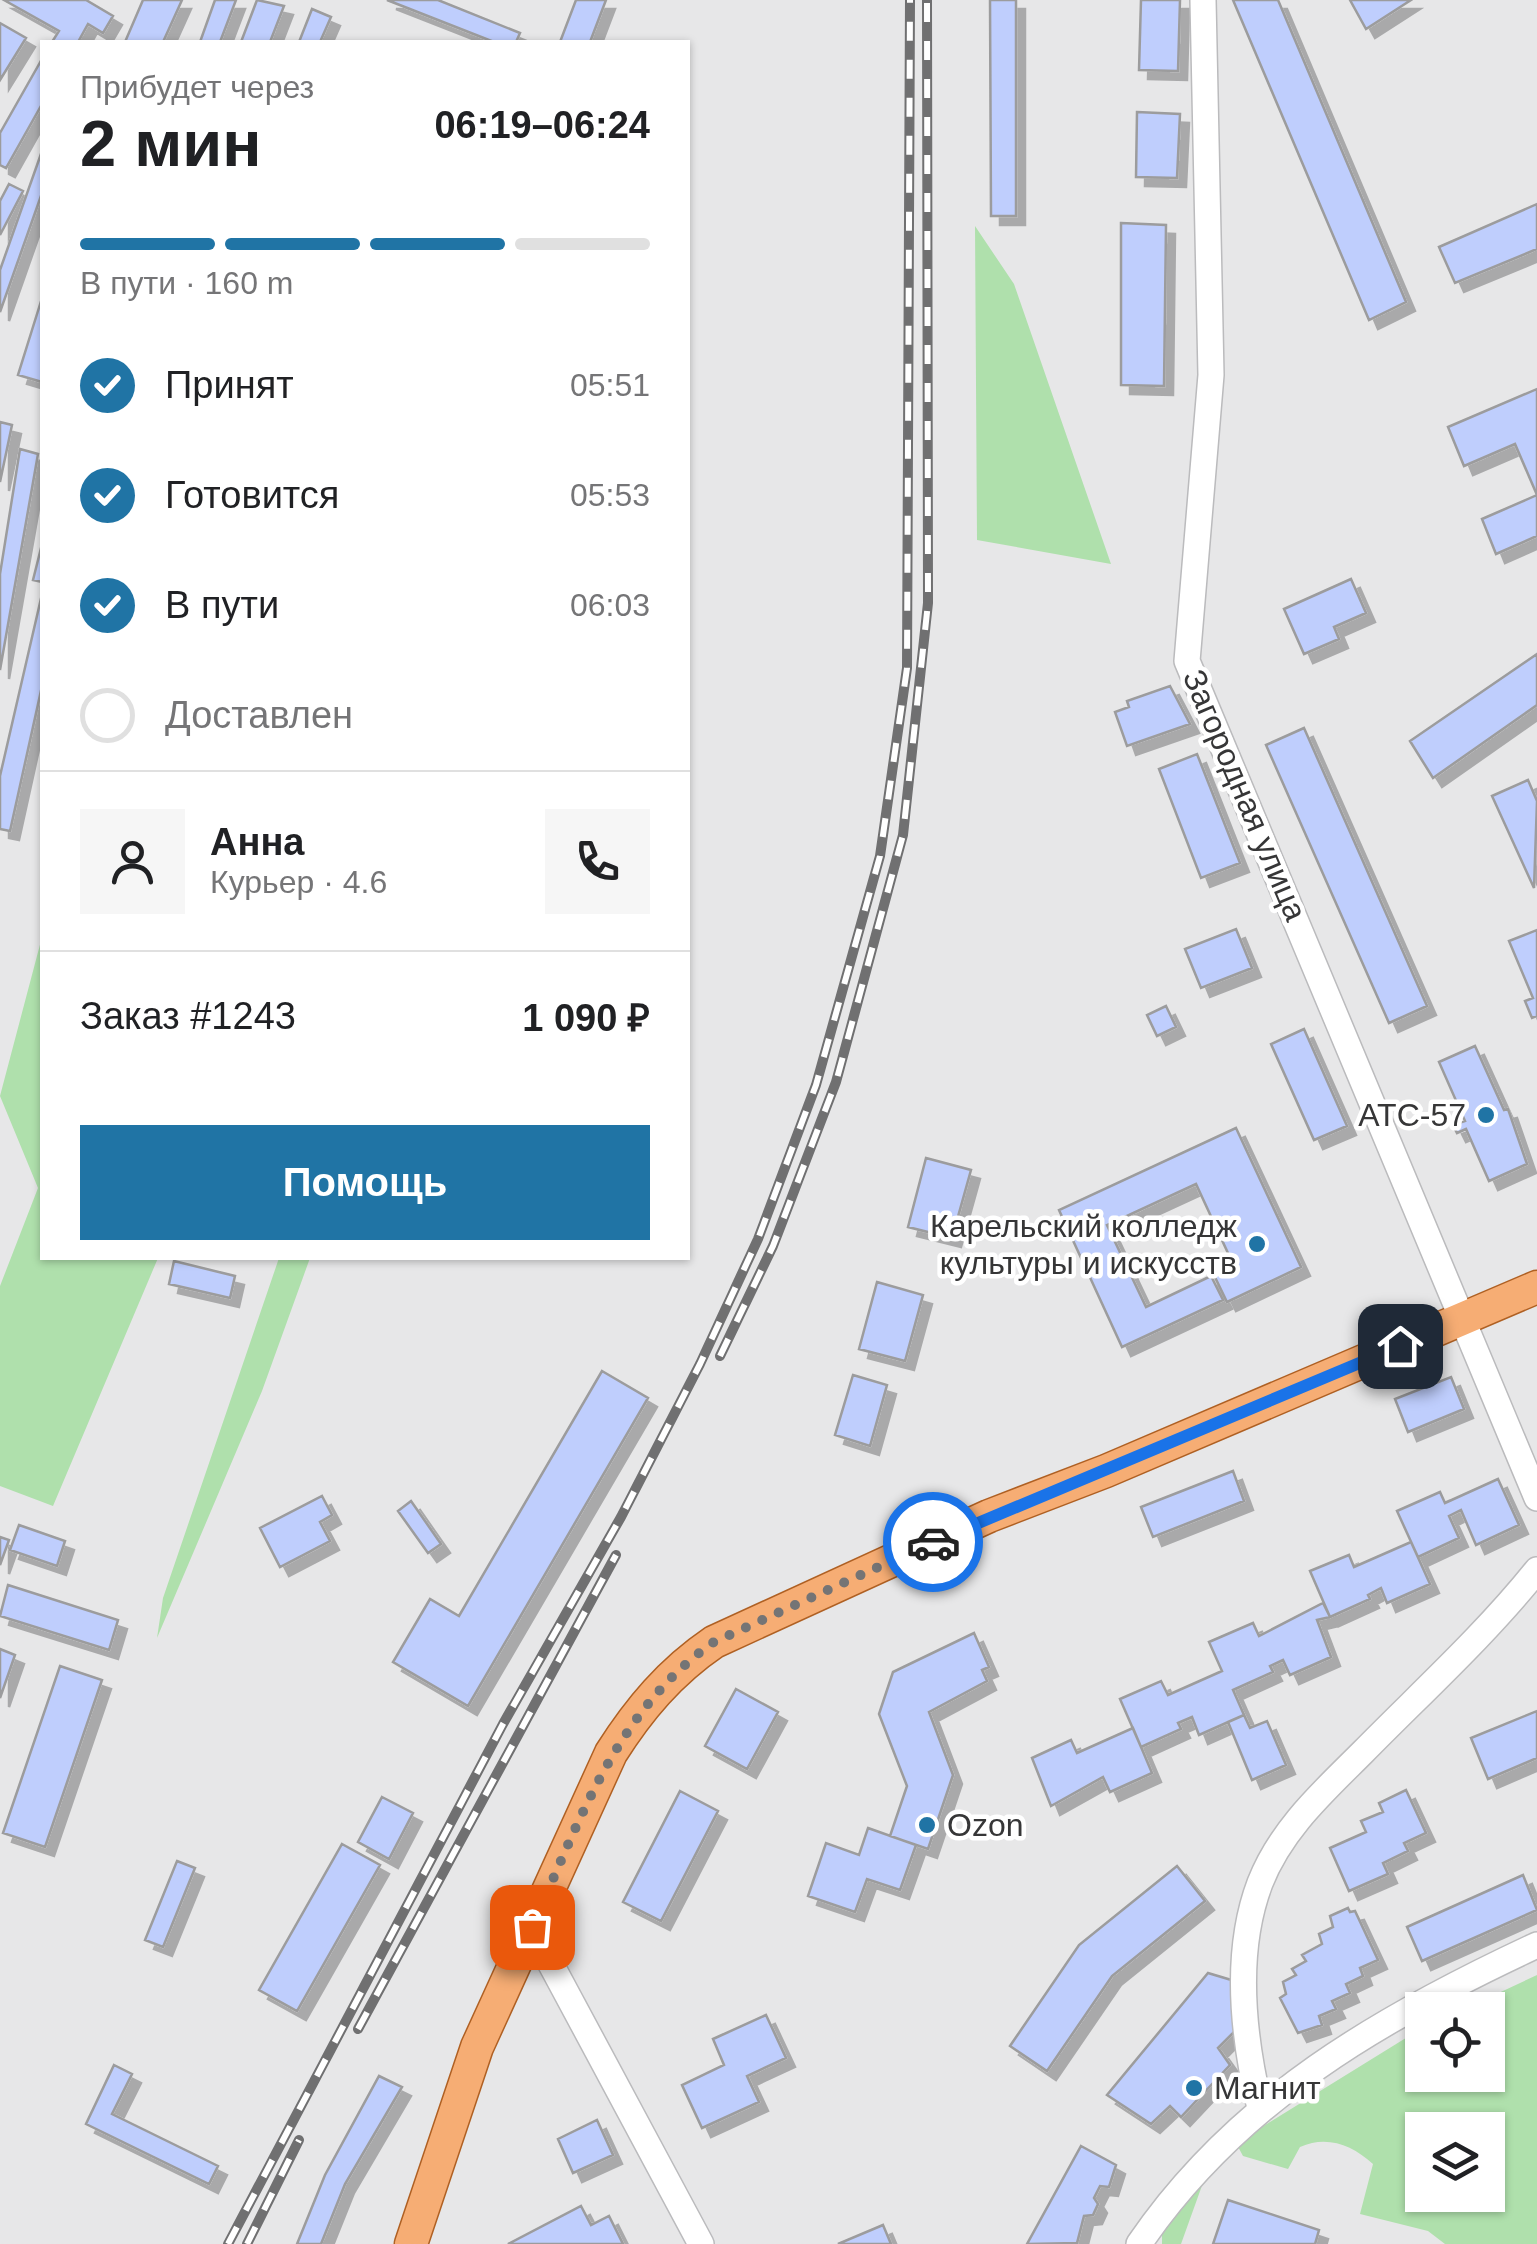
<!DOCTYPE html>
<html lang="ru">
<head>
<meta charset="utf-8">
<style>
	:root { --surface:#fff; --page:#f6f6f6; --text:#202124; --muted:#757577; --line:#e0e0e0; --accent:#2074a5 }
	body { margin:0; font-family:Arial,sans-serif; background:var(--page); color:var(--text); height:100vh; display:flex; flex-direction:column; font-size:38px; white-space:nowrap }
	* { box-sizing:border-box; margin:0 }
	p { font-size:32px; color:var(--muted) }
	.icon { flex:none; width:55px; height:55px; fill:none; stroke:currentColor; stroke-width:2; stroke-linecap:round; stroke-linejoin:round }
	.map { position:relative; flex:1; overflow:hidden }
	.side { position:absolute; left:40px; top:40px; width:650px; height:1220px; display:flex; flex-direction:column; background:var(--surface); border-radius:0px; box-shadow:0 2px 8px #0004 }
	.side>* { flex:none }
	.fabs { position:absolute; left:1405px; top:1992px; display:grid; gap:20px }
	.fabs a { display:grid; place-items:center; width:100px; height:100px; border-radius:0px; background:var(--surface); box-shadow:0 2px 8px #0004; font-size:50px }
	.pin { position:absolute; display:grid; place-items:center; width:85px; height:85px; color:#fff; margin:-42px; border-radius:20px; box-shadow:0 5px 15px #0006 }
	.courier { position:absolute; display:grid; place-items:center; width:100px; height:100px; margin:-50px; border:8px solid #1a73e8; border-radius:50%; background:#fff; color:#222; box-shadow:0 2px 12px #0007 }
	.overview em { font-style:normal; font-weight:700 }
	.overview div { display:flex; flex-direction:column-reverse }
	.overview { display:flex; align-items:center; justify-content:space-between; height:170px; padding:0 40px }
	h1 { font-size:65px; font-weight:700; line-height:75px }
	.bar { display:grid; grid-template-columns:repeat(4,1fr); gap:15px 10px; align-content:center; height:120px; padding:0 40px }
	.bar i { height:12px; border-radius:8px; background:var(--line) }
	.bar .active { background:var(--accent) }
	.bar p { grid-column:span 4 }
	.line { display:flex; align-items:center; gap:25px; padding:0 40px; border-top:2px solid var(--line) }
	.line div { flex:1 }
	.round { display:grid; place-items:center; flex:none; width:105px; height:105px; border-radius:0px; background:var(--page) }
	ol { padding:0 40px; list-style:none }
	li { display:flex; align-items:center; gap:30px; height:110px }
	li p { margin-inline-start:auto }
	li .icon { padding:10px; border-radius:50%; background:var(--accent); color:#fff; stroke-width:4 }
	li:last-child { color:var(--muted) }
	li i { width:55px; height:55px; border:5px solid var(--line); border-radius:50% }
	.action { display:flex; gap:20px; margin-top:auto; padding:20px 40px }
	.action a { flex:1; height:115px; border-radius:0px; background:var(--accent); color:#fff; font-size:40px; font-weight:700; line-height:115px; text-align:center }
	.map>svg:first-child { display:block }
</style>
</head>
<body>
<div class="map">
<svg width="1537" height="2244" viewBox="0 0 1537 2244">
	<defs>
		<filter id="shadow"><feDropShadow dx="9" dy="9" stdDeviation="0" flood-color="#0004"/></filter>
	</defs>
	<rect width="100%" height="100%" fill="#e7e7e8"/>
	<path fill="#afe0ac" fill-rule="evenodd" d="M975 226 1014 284 1111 564 977 540Z
		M42 937V1258H158L53 1506 0 1486V1286L38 1188 0 1096Z
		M279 1258H310L262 1391 157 1638 163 1598Z
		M1537 1975V2244H1445L1428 2231 1360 2214 1373 2164C1352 2145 1327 2135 1300 2147L1288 2169 1243 2156 1236 2143 1422 2028V2075H1488V2010H1462ZM1422 2130H1488V2195H1422Z
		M1204 2180 1181 2244H1162V2230Z"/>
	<path fill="#bfcefd" stroke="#9c9c9d" stroke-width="2.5" filter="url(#shadow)" d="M4 0H86L113 16 103 33 88 24 78 42H52L59 31Z
		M143 0H182L163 42H125Z
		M215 0H236L220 42H200Z
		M257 0 284 6 270 42H241Z
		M387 0H438L520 33 516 42H494Z
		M576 0H606L590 42H560Z
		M990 0H1016V216H991Z
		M1141 0H1180L1178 71 1139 70Z
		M1233 0H1278L1406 302 1369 320Z
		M1350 0H1411L1366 29Z
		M312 9 331 17 320 42H299Z
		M0 23 26 38 0 80Z
		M42 59V104L6 168 0 165V133Z
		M1137 112 1180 114 1177 178 1136 177Z
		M42 151V193L0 312V270Z
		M9 184 23 191 0 235V201Z
		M1537 204V249L1455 283 1439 247Z
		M1121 223 1166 225 1164 386 1121 385Z
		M42 298V382L18 375Z
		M1537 389V495L1515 444 1464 466 1448 427Z
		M0 422 12 425 0 482Z
		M20 449 38 454 0 670V574Z
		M1537 495V536L1496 554 1482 519Z
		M42 544V582L33 580Z
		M1351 579 1366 613 1334 627 1339 639 1304 654 1284 609Z
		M42 594V686L10 831 0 829V776Z
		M1537 654V705L1433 778 1410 741Z
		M1170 686 1190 724 1127 746 1115 712 1129 707 1127 701Z
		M1304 728 1427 1006 1389 1023 1266 745Z
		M1197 754 1240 863 1201 878 1159 769Z
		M1528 780 1537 801 1534 888 1492 796Z
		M1236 929 1252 968 1201 988 1185 949Z
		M1537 930V1016L1532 1018 1525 1001 1533 998 1509 941Z
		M1166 1006 1176 1027 1157 1036 1147 1015Z
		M1304 1029 1347 1126 1314 1140 1271 1044Z
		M1475 1046 1504 1110 1508 1109 1527 1164 1489 1181 1466 1129 1457 1133 1453 1125 1465 1121 1439 1062Z
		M1236 1128 1301 1267 1227 1302 1213 1273 1233 1264 1196 1184 1107 1225 1146 1307 1211 1276 1223 1300 1122 1347 1059 1210Z
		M926 1158 971 1170 952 1238 908 1227Z
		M174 1261 235 1276 230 1298 169 1284Z
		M877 1282 923 1295 905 1361 859 1349Z
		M602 1371 648 1398 468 1706 393 1662 430 1599 459 1616Z
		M853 1375 887 1385 870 1446 835 1435Z
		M1451 1377 1464 1409 1408 1432 1395 1399Z
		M1233 1471 1244 1501 1153 1537 1141 1507Z
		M1498 1479 1519 1525 1476 1545 1461 1510 1449 1516 1459 1538 1418 1557 1397 1511 1440 1492 1445 1503Z
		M322 1496 332 1515 320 1522 330 1541 280 1567 260 1528Z
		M411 1501 441 1544 428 1553 398 1511Z
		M19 1525 65 1541 57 1566 10 1550Z
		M0 1537 9 1540 0 1565Z
		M1411 1542 1430 1584 1387 1603 1381 1588 1368 1595 1370 1599 1330 1617 1310 1571 1349 1555 1354 1567Z
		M8 1585 118 1620 109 1650 0 1616Z
		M1323 1603 1330 1617 1317 1620 1331 1657 1290 1675 1283 1660 1270 1666 1273 1672 1233 1690 1244 1715 1199 1735 1192 1717 1178 1723 1181 1729 1141 1747 1120 1699 1161 1681 1168 1695 1222 1671 1209 1642 1253 1623 1259 1636Z
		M974 1633 989 1667 982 1670 987 1681 929 1712 953 1775 928 1849 890 1836 907 1786 879 1714 893 1672Z
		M0 1649 15 1655 0 1698Z
		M60 1666 102 1680 45 1847 3 1833Z
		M736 1689 778 1712 747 1769 705 1746Z
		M1537 1711V1758L1488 1779 1471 1738Z
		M1244 1715 1250 1728 1267 1721 1286 1765 1252 1780 1228 1722Z
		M1133 1728 1152 1773 1110 1792 1103 1777 1051 1806 1032 1758 1071 1740 1077 1753Z
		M1406 1790 1426 1833 1404 1843 1408 1851 1383 1863 1388 1874 1349 1891 1330 1848 1366 1832 1361 1821 1383 1812 1379 1803Z
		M680 1791 718 1811 661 1921 623 1902Z
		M382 1797 413 1813 389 1859 358 1842Z
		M868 1828 916 1845 900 1890 867 1879 855 1912 808 1896 826 1843 859 1855Z
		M342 1844 380 1865 297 2011 259 1990Z
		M177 1861 195 1868 163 1947 145 1940Z
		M1177 1866 1205 1901 1112 1976 1047 2071 1010 2046 1079 1945Z
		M1523 1875 1537 1910 1422 1961 1407 1927Z
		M1348 1908 1350 1912 1355 1911 1378 1960 1360 1968 1363 1976 1346 1984 1350 1993 1332 2001 1336 2009 1319 2016 1322 2025 1298 2033 1280 1998 1286 1994 1283 1982 1296 1975 1292 1969 1306 1961 1302 1955 1322 1944 1319 1934 1333 1927 1330 1916Z
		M1208 1973 1238 1982 1236 2030 1218 2048 1230 2065 1181 2117 1170 2106 1151 2124 1107 2095Z
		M766 2015 786 2058 747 2076 759 2102 702 2128 682 2085 724 2065 713 2039Z
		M114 2065 132 2074 112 2114 218 2166 209 2184 86 2124Z
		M379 2076 402 2087 345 2184 321 2244H297L325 2175Z
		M597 2120 613 2155 573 2173 558 2139Z
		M1081 2146 1116 2165 1109 2187 1100 2186 1094 2198 1098 2204 1093 2215 1084 2216 1077 2243 1027 2244Z
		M1228 2200 1319 2230 1315 2244H1213Z
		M581 2206 591 2225 609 2216 623 2244H508Z
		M883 2225 891 2244H838Z"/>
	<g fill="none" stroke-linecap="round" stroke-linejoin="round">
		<defs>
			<path id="minor" d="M1203 0 1211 375 1187 661 1537 1498
				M531 1927 701 2244
				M1260 2108C1243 2037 1233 1954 1260 1883 1281 1829 1324 1791 1363 1752 1422 1692 1484 1636 1537 1570
				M1139 2244C1237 2100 1382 2017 1537 1945"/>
			<path id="major" d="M411 2244 477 2047 611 1753C639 1709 670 1672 714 1642L989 1516 1106 1471 1537 1287"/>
		</defs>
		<use href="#minor" stroke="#bbbbbd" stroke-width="28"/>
		<use href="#major" stroke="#af6023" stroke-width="35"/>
		<use href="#minor" stroke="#fff" stroke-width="25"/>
		<use href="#major" stroke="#f6ad74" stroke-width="32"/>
		<defs>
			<path id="rail" d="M720 1356 773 1246 836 1082 903 835 928 603 927 0
				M358 2029 616 1555
				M228 2244 503 1724 621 1517 700 1364 758 1239 816 1085 880 856 907 668 910 0
				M247 2244 299 2140"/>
		</defs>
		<use href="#rail" stroke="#707071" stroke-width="10"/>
		<use href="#rail" stroke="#fff" stroke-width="6" stroke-dasharray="19" stroke-linecap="butt"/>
	</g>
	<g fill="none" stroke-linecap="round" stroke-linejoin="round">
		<path stroke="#747475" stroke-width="10" stroke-dasharray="0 18" d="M532 1927C579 1823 616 1710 714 1642L933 1542"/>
		<path stroke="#1a73e8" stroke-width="12" d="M933 1542 1400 1346"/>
	</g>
	<g fill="#2074a5" stroke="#fff" stroke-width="4">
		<circle cx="1486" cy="1115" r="10"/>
		<circle cx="1257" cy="1244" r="10"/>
		<circle cx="927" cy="1825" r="10"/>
		<circle cx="1194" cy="2088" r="10"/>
	</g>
	<g text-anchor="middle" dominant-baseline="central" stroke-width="9" stroke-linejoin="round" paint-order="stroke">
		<g font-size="32" fill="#363637" stroke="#fff">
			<text transform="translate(1245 795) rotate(67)">Загородная улица</text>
		</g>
		<g font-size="32" fill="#363637" stroke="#fff" text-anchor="end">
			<text x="1466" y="1115">АТС-57</text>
			<text x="1237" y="1226">Карельский колледж<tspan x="1237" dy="37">культуры и искусств</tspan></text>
			<text x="947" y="1825" text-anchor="start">Ozon</text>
			<text x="1214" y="2088" text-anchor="start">Магнит</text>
		</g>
	</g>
</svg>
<div class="fabs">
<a><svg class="icon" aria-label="locate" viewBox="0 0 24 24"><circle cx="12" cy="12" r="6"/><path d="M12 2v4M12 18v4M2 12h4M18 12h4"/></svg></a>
<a><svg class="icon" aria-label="layers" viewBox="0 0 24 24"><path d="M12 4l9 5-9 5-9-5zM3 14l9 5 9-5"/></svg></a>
</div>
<div class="pin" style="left:532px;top:1927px;background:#ea580c"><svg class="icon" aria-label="bag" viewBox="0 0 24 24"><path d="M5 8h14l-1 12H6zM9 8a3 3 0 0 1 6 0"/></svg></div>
<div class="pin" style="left:1400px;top:1346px;background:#1f2937"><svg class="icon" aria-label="home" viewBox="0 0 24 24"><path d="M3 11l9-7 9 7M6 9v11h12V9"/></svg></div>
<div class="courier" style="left:933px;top:1542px"><svg class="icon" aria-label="car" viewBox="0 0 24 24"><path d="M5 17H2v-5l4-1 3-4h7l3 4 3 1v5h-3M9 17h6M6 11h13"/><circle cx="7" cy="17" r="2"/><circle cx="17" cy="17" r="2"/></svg></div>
<section class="side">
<div class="overview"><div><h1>2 мин</h1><p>Прибудет через</p></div><em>06:19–06:24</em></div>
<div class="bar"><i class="active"></i><i class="active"></i><i class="active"></i><i></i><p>В пути · 160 m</p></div>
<ol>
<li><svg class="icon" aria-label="check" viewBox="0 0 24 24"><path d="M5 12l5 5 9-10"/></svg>Принят<p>05:51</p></li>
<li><svg class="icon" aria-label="check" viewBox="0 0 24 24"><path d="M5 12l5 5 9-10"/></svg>Готовится<p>05:53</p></li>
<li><svg class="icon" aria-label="check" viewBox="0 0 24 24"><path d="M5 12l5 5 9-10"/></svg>В пути<p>06:03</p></li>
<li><i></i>Доставлен</li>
</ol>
<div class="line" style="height:180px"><a class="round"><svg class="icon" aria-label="person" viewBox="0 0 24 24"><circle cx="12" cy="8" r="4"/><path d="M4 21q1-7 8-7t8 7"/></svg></a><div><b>Анна</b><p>Курьер · 4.6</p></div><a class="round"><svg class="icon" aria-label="phone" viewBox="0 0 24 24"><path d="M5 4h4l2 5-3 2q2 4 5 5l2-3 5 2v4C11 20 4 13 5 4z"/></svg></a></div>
<div class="line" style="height:130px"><div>Заказ #1243</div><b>1 090 ₽</b></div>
<div class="action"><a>Помощь</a></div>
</section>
</div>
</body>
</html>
